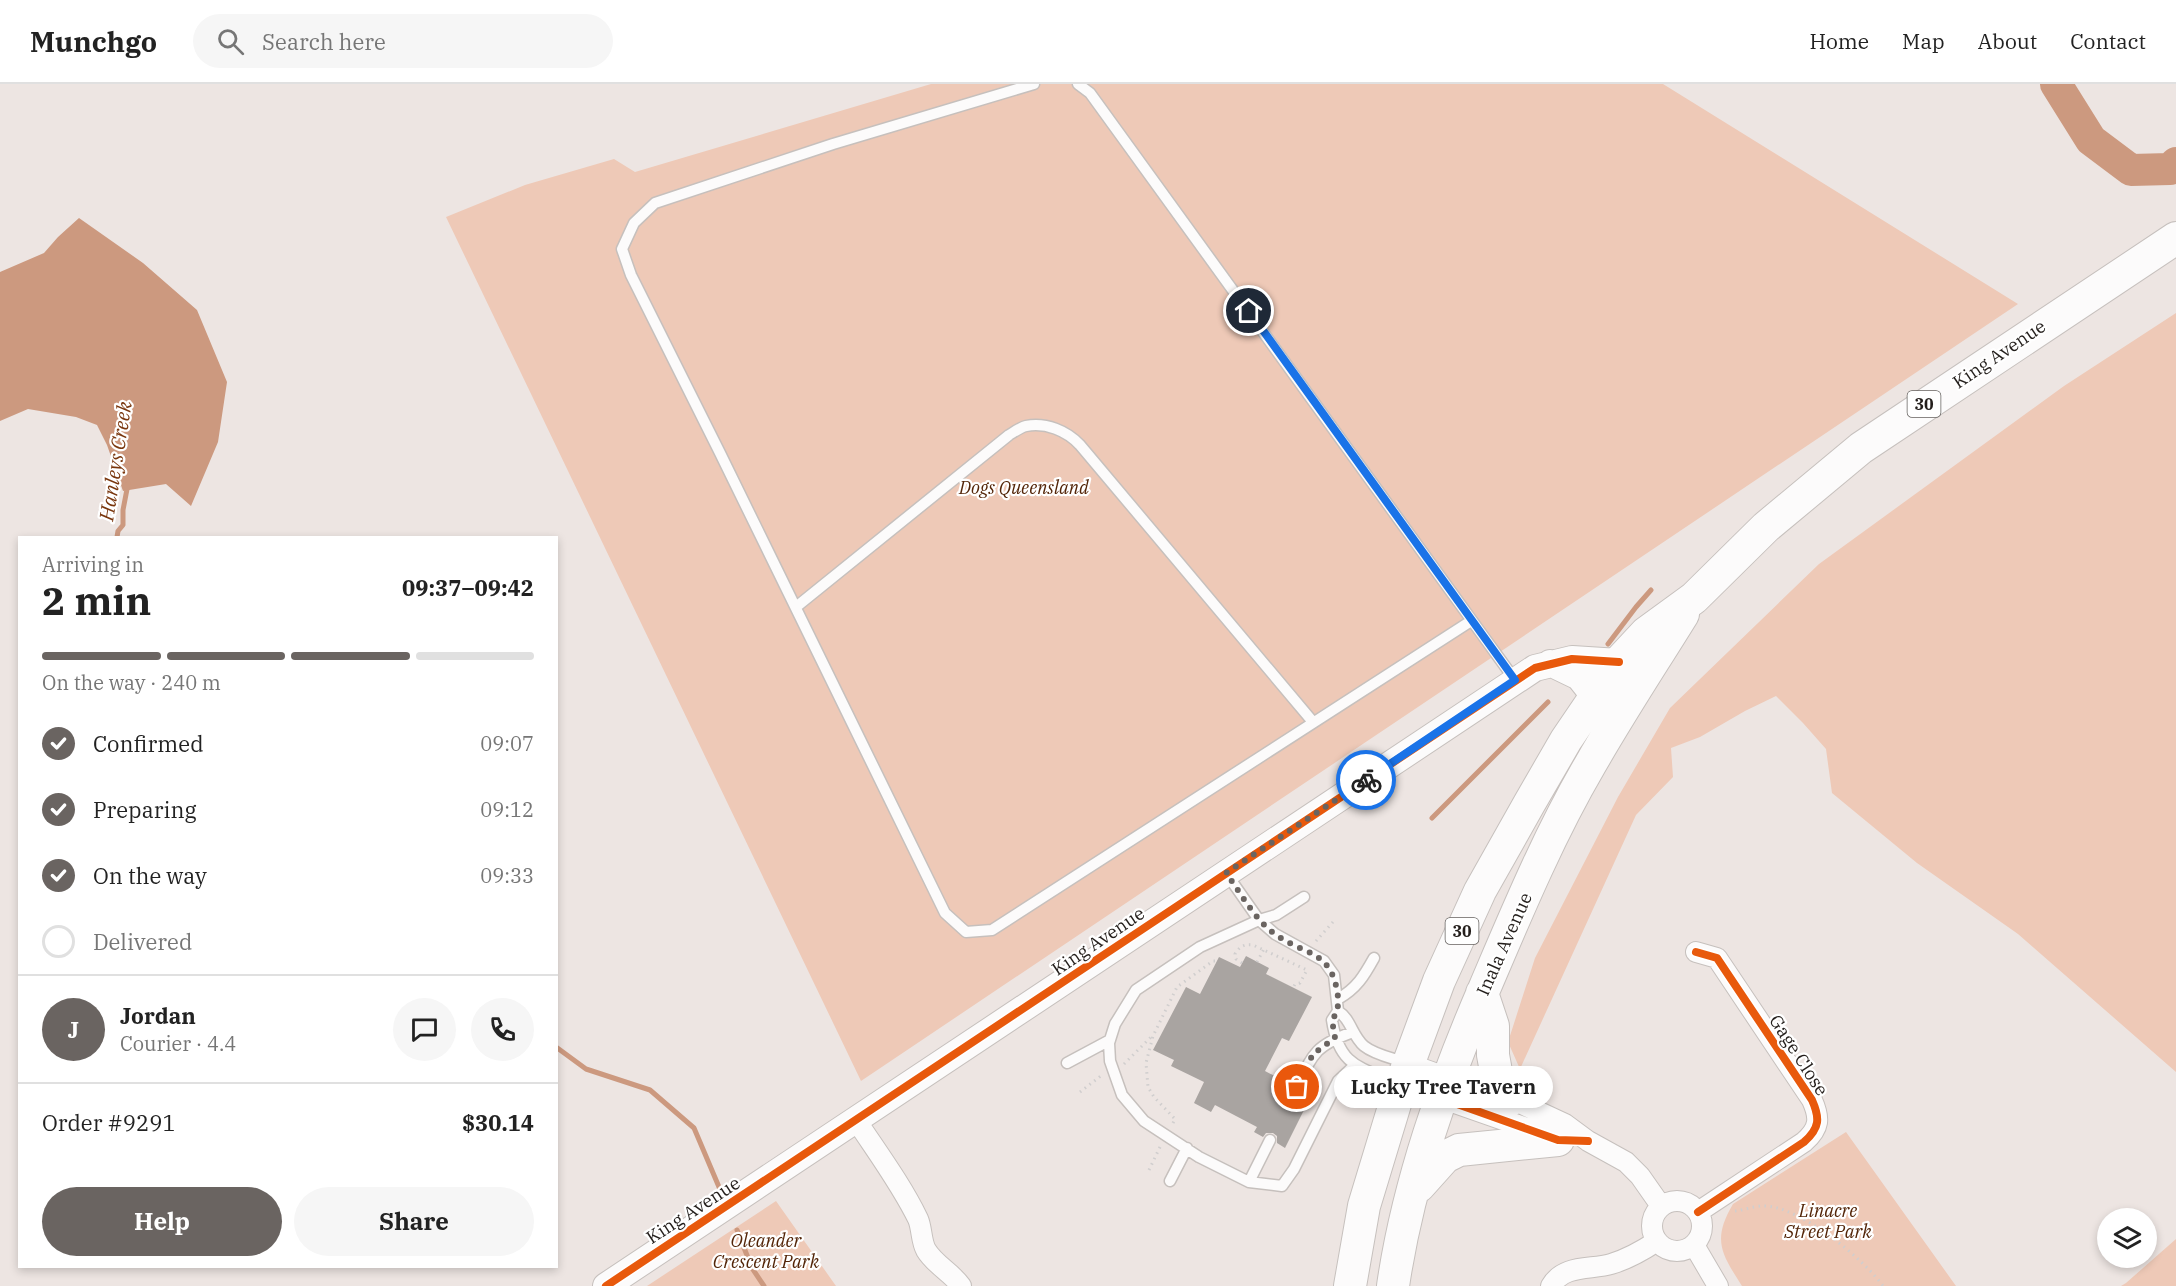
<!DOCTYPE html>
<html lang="en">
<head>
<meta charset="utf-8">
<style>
	:root { --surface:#fff; --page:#f6f6f6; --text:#222; --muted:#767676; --line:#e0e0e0; --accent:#6a6461 }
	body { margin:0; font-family:"IBM Plex Serif",serif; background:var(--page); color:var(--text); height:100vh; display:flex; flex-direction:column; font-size:22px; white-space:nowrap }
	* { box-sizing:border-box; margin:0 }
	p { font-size:20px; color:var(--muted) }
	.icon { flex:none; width:33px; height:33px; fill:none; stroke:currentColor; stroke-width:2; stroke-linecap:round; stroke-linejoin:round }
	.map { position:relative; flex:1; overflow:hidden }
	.drawer { position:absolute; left:18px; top:452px; width:540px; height:732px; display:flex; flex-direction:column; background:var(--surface); border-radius:0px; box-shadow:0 3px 9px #0003 }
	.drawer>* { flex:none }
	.buttons { position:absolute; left:2097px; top:1124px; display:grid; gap:12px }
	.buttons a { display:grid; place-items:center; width:60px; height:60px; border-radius:50%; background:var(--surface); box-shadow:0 3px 9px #0003; font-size:30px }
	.pin { position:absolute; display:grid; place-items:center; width:51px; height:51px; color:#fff; margin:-26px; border:3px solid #fff; border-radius:50%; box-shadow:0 2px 6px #0007 }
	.courier { position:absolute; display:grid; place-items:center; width:60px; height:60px; margin:-30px; border:4px solid #1a73e8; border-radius:50%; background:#fff; color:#222; box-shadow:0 2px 8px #0007 }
	.bubble { position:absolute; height:42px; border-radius:21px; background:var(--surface); box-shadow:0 3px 9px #0003; font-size:20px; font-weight:800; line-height:42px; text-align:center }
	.summary em { font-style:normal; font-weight:800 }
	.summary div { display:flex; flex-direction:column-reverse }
	.summary { display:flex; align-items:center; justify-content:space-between; height:102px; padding:0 24px }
	h1 { font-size:39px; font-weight:800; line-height:45px }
	.bar { display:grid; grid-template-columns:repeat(4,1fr); gap:9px 6px; align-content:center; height:72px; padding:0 24px }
	.bar i { height:8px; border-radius:4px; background:var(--line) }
	.bar .active { background:var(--accent) }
	.bar p { grid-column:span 4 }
	.line { display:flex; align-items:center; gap:15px; padding:0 24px; border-top:2px solid var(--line) }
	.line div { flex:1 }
	.round { display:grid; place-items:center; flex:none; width:63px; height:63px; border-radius:32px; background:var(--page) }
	ol { padding:0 24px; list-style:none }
	li { display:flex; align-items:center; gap:18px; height:66px }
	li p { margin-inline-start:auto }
	li .icon { padding:6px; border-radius:50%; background:var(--accent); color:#fff; stroke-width:4 }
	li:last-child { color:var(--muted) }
	li i { width:33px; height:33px; border:3px solid var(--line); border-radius:50% }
	.cta { display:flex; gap:12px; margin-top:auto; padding:12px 24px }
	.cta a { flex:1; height:69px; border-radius:36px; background:var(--accent); color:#fff; font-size:24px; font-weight:800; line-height:69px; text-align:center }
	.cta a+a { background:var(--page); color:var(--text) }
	header { display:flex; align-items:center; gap:36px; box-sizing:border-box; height:84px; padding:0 30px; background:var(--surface); border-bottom:2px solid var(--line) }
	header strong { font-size:28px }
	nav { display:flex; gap:33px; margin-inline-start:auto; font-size:21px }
	.search { width:420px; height:54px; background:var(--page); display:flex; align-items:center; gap:15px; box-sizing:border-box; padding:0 21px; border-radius:33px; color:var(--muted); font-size:22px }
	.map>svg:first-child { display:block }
</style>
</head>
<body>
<header>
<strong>Munchgo</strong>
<div class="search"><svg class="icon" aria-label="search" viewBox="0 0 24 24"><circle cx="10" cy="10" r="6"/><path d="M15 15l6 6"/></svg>Search here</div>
<nav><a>Home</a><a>Map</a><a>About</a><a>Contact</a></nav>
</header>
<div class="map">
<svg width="2176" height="1202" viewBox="0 0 2176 1202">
	<rect width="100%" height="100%" fill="#ede5e2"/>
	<path fill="#eec9b7" d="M931 0H1663L2018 220 861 997 446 133 525 101 614 75 635 88Z
		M2176 229V988L2018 850 1917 779 1832 709 1826 665 1803 639 1776 612 1745 627 1700 653 1671 664 1673 693 1636 731 1520 985 1508 958 1535 874 1618 713 1670 624 1819 480 2064 302Z
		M1846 1048 1956 1202H1742C1721 1169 1712 1156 1733 1120Z
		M776 1117 836 1202H647Z
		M2176 1155V1202H2121L2126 1199Z"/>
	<path fill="#cc997f" d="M79 134 143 179 197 226 227 298 218 358 191 422 166 400 123 407 107 361 97 341 76 333 28 325 0 337V188L44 169 58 153Z"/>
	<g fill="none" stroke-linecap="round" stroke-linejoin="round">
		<path stroke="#cc997f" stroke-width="5" d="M117 453 118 447 123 441V426L128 400
			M1608 560 1636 523 1651 506
			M1432 734 1548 618
			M556 963 586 985 650 1006 694 1044 719 1103
			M737 1146 752 1184 764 1202"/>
		<path stroke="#cc997f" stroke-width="32" d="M2056 0 2091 56 2131 86 2170 85 2176 79"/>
	</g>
	<path fill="#a9a4a1" d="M1246 872 1269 884 1266 890 1312 913 1289 957 1282 954 1265 987 1290 1000V1004L1293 1009 1298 1010 1304 1006 1312 1010 1285 1064 1277 1059V1052L1273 1049H1266L1263 1053 1254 1048 1257 1043 1215 1021 1211 1028 1194 1019 1204 998 1171 982 1174 976 1153 966 1186 903 1200 910 1219 873 1240 883Z"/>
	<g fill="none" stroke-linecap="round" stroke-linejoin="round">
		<defs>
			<path id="service" d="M1034 0 833 60 655 119 634 139 622 165 631 191 720 369 945 829 966 848 992 846 1471 537
				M1078 0 1090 9 1515 596
				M796 523 1009 351C1014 348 1021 343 1026 342 1046 338 1067 347 1080 361L1313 638
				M1226 789 1259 836 1275 850 1324 877 1334 891 1338 927 1332 936C1339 983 1360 983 1398 999
				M1304 813 1276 831 1259 836 1200 863 1136 906 1115 940 1109 959 1110 977 1122 1011 1144 1037 1199 1073 1249 1098 1282 1102 1294 1085 1338 997 1355 981
				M1338 915C1357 904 1364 892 1374 874
				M1338 927C1351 935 1352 952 1364 962 1375 971 1393 974 1406 979
				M1067 979 1110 956
				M1297 1003C1313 969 1316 961 1353 948
				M1170 1097 1187 1064
				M1249 1098 1270 1056"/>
			<path id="minor" d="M1696 868 1717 874 1812 1016C1820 1034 1820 1044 1804 1058L1698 1128
				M1409 980 1522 1020 1565 1040 1588 1057 1626 1078 1640 1092 1661 1122
				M1401 1000 1549 1052
				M856 1036C877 1068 901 1100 918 1135 922 1144 921 1157 926 1166 935 1181 951 1188 961 1202
				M1652 1142a25 25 0 1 1 50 0a25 25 0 1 1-50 0Z
				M1694 1161 1718 1202
				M1551 1202C1564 1180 1591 1186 1611 1180 1628 1175 1642 1167 1657 1157"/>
			<path id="tertiary" d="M1550 579 1579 593 1594 612
				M606 1202 1535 584 1572 575 1619 578"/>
			<path id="primary" d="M1482 909 1493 942V971L1497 993 1510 1016
				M1419 1102 1445 1073 1459 1066 1558 1056
				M1350 1202 1364 1122 1401 1000 1439 897 1480 807 1529 720 1566 656 1619 578 1646 549 1694 514 1766 443 1861 364 2176 154
				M1393 1202C1408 1099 1444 998 1485 903 1517 828 1549 751 1590 681 1619 630 1652 580 1683 530"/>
		</defs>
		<use href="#service" stroke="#c6c0bd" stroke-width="13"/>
		<use href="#minor" stroke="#c6c0bd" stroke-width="22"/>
		<use href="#tertiary" stroke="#c6c0bd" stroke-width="28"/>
		<use href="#primary" stroke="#c6c0bd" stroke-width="34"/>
		<path stroke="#d0cece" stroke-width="3" stroke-dasharray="1.5 4.5" stroke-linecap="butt" d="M1316 857 1333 838
			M1257 878 1264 865
			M1242 879 1236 875 1235 870C1240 862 1244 860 1253 861L1307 886 1300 899 1295 900 1293 904
			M1124 980 1151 953
			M1080 1008 1102 991
			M1173 1039 1175 1035 1154 1013 1148 1003 1146 979 1153 952 1177 903 1213 877H1217
			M1149 1086 1160 1063
			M1735 1127C1744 1126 1754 1122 1763 1122 1798 1121 1863 1174 1883 1202"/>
		<use href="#service" stroke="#fcfbfb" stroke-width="10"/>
		<use href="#minor" stroke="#fcfbfb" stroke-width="20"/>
		<use href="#tertiary" stroke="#fcfbfb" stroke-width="26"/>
		<use href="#primary" stroke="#fcfbfb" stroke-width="32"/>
		<defs>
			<path id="cycleway" d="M1696 868 1717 874 1812 1016C1820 1034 1820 1044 1804 1058L1698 1128
				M1401 1000 1558 1056 1588 1057
				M606 1202 1535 584 1572 575 1619 578"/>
		</defs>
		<use href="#cycleway" stroke="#fff" stroke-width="11"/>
		<use href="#cycleway" stroke="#e8590c" stroke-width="8"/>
	</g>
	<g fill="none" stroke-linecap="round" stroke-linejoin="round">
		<path stroke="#6a6461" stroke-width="6" stroke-dasharray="0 10.8" d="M1297 1003 1313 970 1335 954 1332 936C1339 926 1339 918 1337 906 1329 865 1303 871 1275 850 1254 835 1241 809 1226 789L1366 696"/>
		<path stroke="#1a73e8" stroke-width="8" d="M1249 227 1515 596 1366 696"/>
	</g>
	<g text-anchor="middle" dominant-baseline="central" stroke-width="4.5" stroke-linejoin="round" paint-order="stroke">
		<g fill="#fff" stroke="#65625f" stroke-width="1.5">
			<rect x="1907.5" y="307" width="33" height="26" rx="4.5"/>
			<rect x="1445.5" y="834" width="33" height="26" rx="4.5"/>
		</g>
		<g font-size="16" font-weight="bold" fill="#231e1b">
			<text x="1924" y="320">30</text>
			<text x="1462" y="847">30</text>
		</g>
		<g font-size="18" fill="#231e1b" stroke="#fff">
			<text transform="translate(1999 270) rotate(-34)">King Avenue</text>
			<text transform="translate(1098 857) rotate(-34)">King Avenue</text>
			<text transform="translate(1504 860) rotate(-66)">Inala Avenue</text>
			<text transform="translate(1799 971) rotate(57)">Gage Close</text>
			<text transform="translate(693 1126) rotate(-33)">King Avenue</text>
		</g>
		<g font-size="18" font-style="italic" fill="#532508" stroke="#fff">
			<text x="1024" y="403">Dogs Queensland</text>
			<text x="1828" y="1126">Linacre<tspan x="1828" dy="21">Street Park</tspan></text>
			<text x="766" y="1156">Oleander<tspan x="766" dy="21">Crescent Park</tspan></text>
		</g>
		<g font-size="20" font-style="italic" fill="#79360d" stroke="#fff">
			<text transform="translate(115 377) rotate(-81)">Hanleys Creek</text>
		</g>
	</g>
</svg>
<div class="buttons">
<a><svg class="icon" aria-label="layers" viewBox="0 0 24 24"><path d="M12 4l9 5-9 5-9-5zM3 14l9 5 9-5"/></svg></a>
</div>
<div class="pin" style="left:1297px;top:1003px;background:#ea580c"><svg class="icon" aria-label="bag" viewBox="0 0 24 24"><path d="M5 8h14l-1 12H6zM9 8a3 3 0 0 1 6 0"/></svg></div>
<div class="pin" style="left:1249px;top:227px;background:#1f2937"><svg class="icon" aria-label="home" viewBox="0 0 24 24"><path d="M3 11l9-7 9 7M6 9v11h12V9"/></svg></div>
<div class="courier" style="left:1366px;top:696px"><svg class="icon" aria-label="bike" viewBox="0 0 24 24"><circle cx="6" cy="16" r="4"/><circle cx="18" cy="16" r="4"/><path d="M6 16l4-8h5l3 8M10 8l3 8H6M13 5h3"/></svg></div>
<div class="bubble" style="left:1334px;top:982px;width:219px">Lucky Tree Tavern</div>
<section class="drawer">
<div class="summary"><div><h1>2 min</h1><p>Arriving in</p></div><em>09:37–09:42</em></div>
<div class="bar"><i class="active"></i><i class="active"></i><i class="active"></i><i></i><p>On the way · 240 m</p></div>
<ol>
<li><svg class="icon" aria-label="check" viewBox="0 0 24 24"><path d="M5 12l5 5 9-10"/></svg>Confirmed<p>09:07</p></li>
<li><svg class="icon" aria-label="check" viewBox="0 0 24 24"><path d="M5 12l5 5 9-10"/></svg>Preparing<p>09:12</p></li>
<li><svg class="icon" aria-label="check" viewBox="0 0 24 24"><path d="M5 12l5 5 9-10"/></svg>On the way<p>09:33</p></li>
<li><i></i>Delivered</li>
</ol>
<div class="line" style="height:108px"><b class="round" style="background:var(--accent);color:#fff">J</b><div><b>Jordan</b><p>Courier · 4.4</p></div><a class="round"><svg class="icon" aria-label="chat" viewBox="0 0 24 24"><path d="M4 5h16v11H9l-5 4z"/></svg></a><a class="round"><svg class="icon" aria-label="phone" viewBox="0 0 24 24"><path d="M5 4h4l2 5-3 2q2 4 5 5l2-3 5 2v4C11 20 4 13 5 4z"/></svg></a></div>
<div class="line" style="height:78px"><div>Order #9291</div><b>$30.14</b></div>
<div class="cta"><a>Help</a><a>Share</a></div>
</section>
</div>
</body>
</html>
